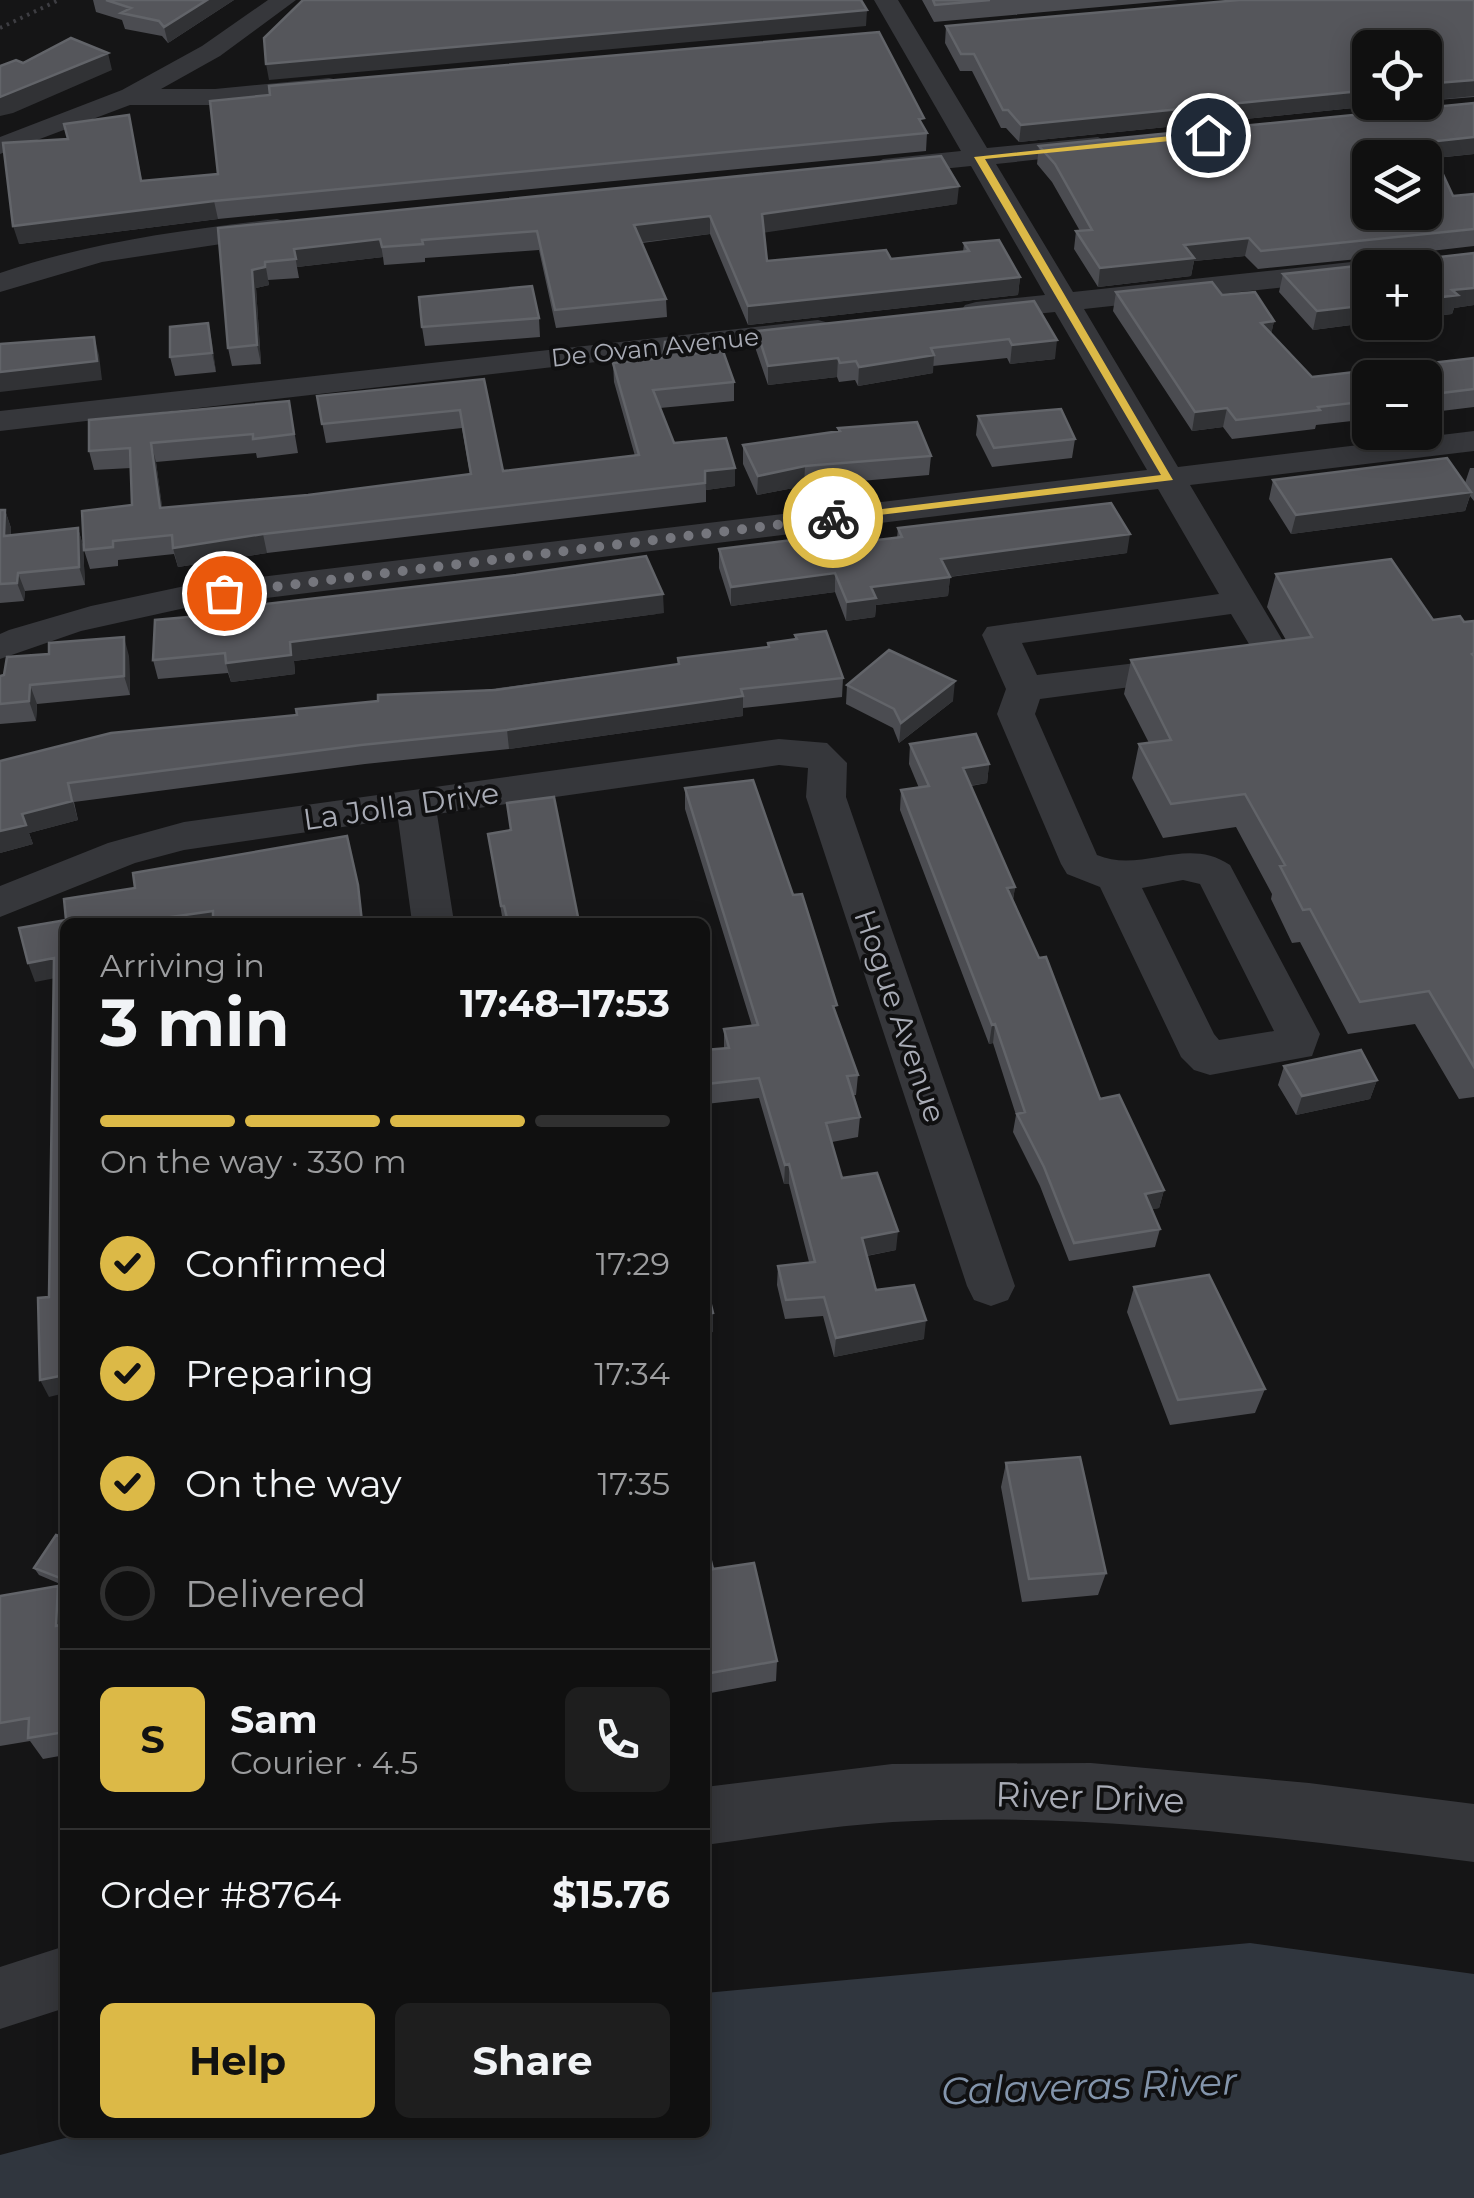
<!DOCTYPE html>
<html lang="en">
<head>
<meta charset="utf-8">
<style>
	:root { --surface:#101010; --page:#1e1e1e; --text:#f1f3f6; --muted:#9c9d9f; --line:#303030; --accent:#dcb947 }
	body { margin:0; font-family:Montserrat,sans-serif; background:var(--page); color:var(--text); height:100vh; display:flex; flex-direction:column; font-size:38px; white-space:nowrap }
	* { box-sizing:border-box; margin:0 }
	p { font-size:32px; color:var(--muted) }
	.icon { flex:none; width:55px; height:55px; fill:none; stroke:currentColor; stroke-width:2; stroke-linecap:round; stroke-linejoin:round }
	.map { position:relative; flex:1; overflow:hidden }
	.sheet { position:absolute; left:60px; top:918px; width:650px; height:1220px; display:flex; flex-direction:column; background:var(--surface); border-radius:15px; box-shadow:0 5px 25px #0003,0 0 0 2px var(--line) }
	.sheet>* { flex:none }
	.buttons { position:absolute; left:1352px; top:30px; display:grid; gap:20px }
	.buttons a { display:grid; place-items:center; width:90px; height:90px; border-radius:15px; background:var(--surface); box-shadow:0 5px 25px #0003,0 0 0 2px var(--line); font-size:50px }
	.pin { position:absolute; display:grid; place-items:center; width:85px; height:85px; color:#fff; margin:-42px; border:5px solid #fff; border-radius:50%; box-shadow:0 2px 10px #0007 }
	.courier { position:absolute; display:grid; place-items:center; width:100px; height:100px; margin:-50px; border:8px solid #dcb947; border-radius:50%; background:#fff; color:#222; box-shadow:0 2px 12px #0007 }
	.overview em { font-style:normal; font-weight:700 }
	.overview div { display:flex; flex-direction:column-reverse }
	.overview { display:flex; align-items:center; justify-content:space-between; height:170px; padding:0 40px }
	h1 { font-size:65px; font-weight:700; line-height:75px }
	.bar { display:grid; grid-template-columns:repeat(4,1fr); gap:15px 10px; align-content:center; height:120px; padding:0 40px }
	.bar i { height:12px; border-radius:8px; background:var(--line) }
	.bar .on { background:var(--accent) }
	.bar p { grid-column:span 4 }
	.line { display:flex; align-items:center; gap:25px; padding:0 40px; border-top:2px solid var(--line) }
	.line div { flex:1 }
	.round { display:grid; place-items:center; flex:none; width:105px; height:105px; border-radius:15px; background:var(--page) }
	ol { padding:0 40px; list-style:none }
	li { display:flex; align-items:center; gap:30px; height:110px }
	li p { margin-inline-start:auto }
	li .icon { padding:10px; border-radius:50%; background:var(--accent); color:#111; stroke-width:4 }
	li:last-child { color:var(--muted) }
	li i { width:55px; height:55px; border:5px solid var(--line); border-radius:50% }
	.primary-button { display:flex; gap:20px; margin-top:auto; padding:20px 40px }
	.primary-button a { flex:1; height:115px; border-radius:15px; background:var(--accent); color:#111; font-size:40px; font-weight:700; line-height:115px; text-align:center }
	.primary-button a+a { background:var(--page); color:var(--text) }
	.map>svg:first-child { display:block }
</style>
</head>
<body>
<div class="map">
<svg width="1474" height="2198" viewBox="0 0 1474 2198">
	<rect width="100%" height="100%" fill="#151516"/>
	<path fill="#30363e" d="M1250 1943 1474 1974V2198H0V2155L84 2133 705 2132V1993Z"/>
	<g fill="none" stroke-linecap="round" stroke-linejoin="round">
		<path stroke="#3d3d42" stroke-width="4" stroke-dasharray="2.5 5" stroke-linecap="butt" d="M0 28 59 0"/>
		<path fill="#36373b" fill-rule="evenodd" d="M268 0H296L220 56 161 89H215L329 78 338 80 342 86 338 92 215 105H130L0 154V137L122 90 202 46Z
			M874 0H898L987 148 1098 137 1112 145 1098 153 996 164 1073 292 1370 260 1384 268H1370V278L1084 309 1178 467 1474 431V451L1190 485 1293 658 1288 666 1040 699 1035 714 1097 855C1142 874 1186 835 1230 865L1320 1034 1312 1056 1210 1075 1194 1070 1181 1057 1100 887 1067 874 1061 864 997 714 1006 689 982 635 987 627 1219 594 1158 489 185 608 81 631 0 659V634L9 630 91 606 185 586 1147 470 1055 312 976 320 965 317 961 311 965 305 976 302 1045 295 971 166 883 175 869 167 883 159 961 151ZM1231 614 1252 649 1037 675 1022 643ZM1183 880 1200 884 1274 1031 1219 1040 1214 1034 1142 888Z
			M277 219 287 222 291 228 287 234 102 262 0 292V273C90 242 183 230 277 219Z
			M818 320 829 323 833 329 829 335 0 431V411Z
			M779 739 827 743 847 763 846 797 1015 1286 1008 1300 991 1306 974 1300 967 1286 806 797 808 768 779 765 437 814 454 922H412L398 819 184 850 135 863 0 917V886L108 843 184 822Z
			M1091 1763 1309 1783 1474 1804V1862C1282 1838 1087 1811 893 1822 830 1826 767 1837 705 1845V1787L892 1764Z
			M65 1946V2008L0 2029V1967Z"/>
	</g>
	<path fill="#4b4c51" fill-rule="evenodd" d="M93 0H234L168 43 162 36 125 29 122 20 96 12Z
		M922 0H1178L934 22Z
		M1474 0V97L1425 101V48L1370 102H1412L1019 142 1006 128H1001L972 71H960L945 43 946 26Z
		M1474 103V154L1436 158 1453 196 1474 194V246L1405 254H1426L1431 258 1474 253V305L1454 308 1452 314 1425 317V268H1370V322H1374L1313 330 1279 292 1283 274 1375 264 1378 257 1258 269 1245 256 1194 261 1191 276 1098 287 1074 249 1076 231H1080L1052 182 1037 164 1039 146ZM1370 158H1425V212H1370Z
		M129 115 142 181 923 127 927 133 926 151 218 219 19 244 68 139Z
		M957 204 764 232 767 261 891 259 963 252 964 243 1020 277 1018 295 748 325 710 234 642 243 666 299 667 317 556 328 539 250 425 258V262L384 265 383 257 297 267 299 278 268 280 269 285 256 288 261 364 232 366 228 348 218 228Z
		M1116 292 1274 321 1271 334 1312 377 1474 358V407L1425 413V378H1370V419L1316 425 1315 429 1232 439 1223 427 1192 431 1113 311Z
		M1034 301 1055 359 1010 364 1007 358 933 366V373L858 386 855 380 839 382 837 377 768 385 756 350 757 331Z
		M539 318 540 337 425 346 422 327Z
		M208 323 216 372 175 376 170 357Z
		M690 354 734 382V401L660 408 674 443 735 486 706 490V502L267 553 178 567 174 554 118 560V566L90 569 84 550 132 505 131 468 94 470 89 451 289 401 298 453 257 458 256 453 156 462 162 508 308 495 470 474 462 428 326 443 317 396 484 379 503 471 635 456 614 382 613 363Z
		M978 416 1075 439 1072 458 992 467 976 435Z
		M838 428 931 456 929 475 804 486 757 495 743 464V445L838 432Z
		M1470 468H1474V501L1470 496 1465 511 1291 534 1269 499 1273 480 1465 483Z
		M0 510H5L11 528V536L78 528 83 546 85 585 25 591 24 601 0 603Z
		M898 528 1127 553 950 577 948 596 876 605 875 617 846 621 835 592 731 606 719 568V549L836 545 897 538Z
		M1276 574 1433 620 1464 622 1474 621V1097L1459 1099 1415 1024 1348 1034 1300 942 1292 943 1271 899 1272 894 1236 827 1163 838 1132 778 1139 744 1149 743 1124 694 1131 660 1286 640 1267 607Z
		M664 613 294 661 295 674 231 682 228 673 158 679 153 660Z
		M795 635 843 678 842 697 743 708V716L509 749 365 764 74 802 78 820 29 833 33 844 0 853V761L297 715 678 664V658L768 647V643L795 640Z
		M129 656 130 695 37 704 36 721 0 724V676Z
		M847 685 953 701 899 743 893 728 846 704Z
		M910 744 989 764 987 783 971 786 1015 887 1013 900 1100 1099 1164 1190 1159 1208 1152 1209 1160 1229 1155 1247 1069 1261 1040 1186 1013 1132 1016 1115 993 1043 989 1044 900 810 901 790 919 788 909 764Z
		M685 788 836 1014 858 1075 856 1095H853L860 1117 858 1137 832 1142 842 1178 896 1250 867 1256 876 1290 924 1339 834 1357 823 1316 785 1319 777 1285 778 1266 809 1262 789 1184H784L759 1098 706 1104 705 1097V1050L724 1048V1029L752 1026 685 809Z
		M507 803 579 922H503L488 834 511 830Z
		M1284 1066 1377 1080 1370 1099 1296 1115 1278 1085Z
		M1134 1287 1265 1389 1255 1413 1170 1425 1127 1312Z
		M1006 1463 1106 1573 1098 1595 1022 1602 1001 1487Z
		M705 1537 713 1569 777 1661 776 1681 705 1694Z
		M65 1538V1586L39 1575 34 1568Z
		M0 1596 65 1598V1755L43 1759 30 1741 0 1746Z"/>
	<path fill="#313235" d="M207 0H234L168 43 164 27Z
		M867 10 866 26 269 80 266 64Z
		M108 53 112 70 13 113 0 116V97Z
		M1474 80V96L1425 101V84Z
		M1370 90V102H1412L1019 142 1021 125Z
		M1474 137V154L1425 159 1428 142Z
		M959 186 957 204 762 233V214Z
		M214 201 218 219 19 244 13 226Z
		M710 216V234L635 243 634 225Z
		M1249 238 1245 256 1194 261 1191 276 1098 287 1100 268 1184 245Z
		M380 239 383 257 297 267 294 249Z
		M265 262 269 285 256 288 261 364 257 345 252 270Z
		M1020 277 1018 295 748 325V306Z
		M1474 288V305L1454 308 1452 314 1425 317V299L1452 290Z
		M1370 305V322H1374L1313 330 1317 311Z
		M1274 321 1270 340 1261 323Z
		M208 323 212 342 216 372 212 353Z
		M94 337 99 355 102 380 0 392V372Z
		M1057 340 1055 359 1010 364 1012 345Z
		M934 355 933 373 858 386 859 367Z
		M838 358 837 377 768 385V366Z
		M1227 408 1223 427 1192 431 1195 412Z
		M151 443 156 462 165 527 160 508Z
		M805 466 804 486 757 495 758 476Z
		M735 468V486L706 490 705 471Z
		M1471 492 1465 511 1291 534 1296 515Z
		M5 510 11 528 10 554 4 536Z
		M78 528 83 546 85 585 79 567Z
		M263 534 267 553 178 567 173 548Z
		M1130 534 1127 553 940 578 941 559Z
		M18 573 25 591 24 601 17 583Z
		M835 573V592L731 606V587Z
		M950 577 948 596 876 605 875 617 846 621 847 602 871 587Z
		M663 594 664 613 294 661 295 674 231 682 226 663 290 642Z
		M124 637 129 656 130 695 124 676Z
		M955 681 953 701 899 743 901 723Z
		M30 685 37 704 36 721 29 701Z
		M743 696V716L509 749 507 730Z
		M989 764 987 783 961 787 963 768Z
		M68 783 78 820 29 833 22 814Z
		M26 825 33 844 0 853V831Z
		M1015 887 1012 906 1007 888Z
		M213 911 216 922H136Z
		M54 958 61 977 35 982 28 963Z
		M995 1024 993 1043 989 1044 992 1025Z
		M1377 1080 1370 1099 1296 1115 1302 1096Z
		M789 1164V1184H784L785 1165Z
		M1164 1190 1159 1208 1140 1212 1145 1194Z
		M898 1231 896 1250 860 1257 862 1238Z
		M713 1313V1332L705 1334V1314Z
		M926 1320 924 1339 834 1357 836 1338Z
		M65 1375V1393L49 1397 40 1380Z
		M58 1586 65 1598V1639L56 1626Z"/>
	<path fill="#55565b" stroke="#626469" stroke-width="2.5" fill-rule="evenodd" d="M106 0H207L164 27 159 21 121 13 131 8Z
		M303 0H861L867 10 266 64 264 38Z
		M933 0H990L935 5Z
		M1239 0H1474V80L1425 84V48H1370V90L1021 125 1008 110H1003L974 54H961L946 26Z
		M879 32 924 118 919 119 927 133 214 201 13 226 3 143 68 139 64 124 129 115 141 181 218 174 210 101 270 95 269 86Z
		M71 38 108 53 0 97V66L16 60 23 63Z
		M1474 103V137L1428 142 1453 196 1474 194V229L1261 251 1249 238 1184 245 1194 258 1100 268 1076 231 1092 230 1055 164 1039 146ZM1370 158H1425V212H1370Z
		M941 156 959 186 762 214 767 261 886 250 891 259 969 251 964 243 999 240 1020 277 748 306 710 216 634 225 666 299 555 310 537 231 422 240 423 244 382 247 380 239 294 249 296 259 265 262V267L252 270 257 345 228 348 218 228Z
		M1474 253V288L1452 290 1458 295 1425 299V268H1370V305L1317 311 1283 274 1375 264 1379 254H1426L1431 258Z
		M1212 282 1222 295 1255 292 1274 321 1261 323 1312 377 1474 358V389L1425 395V378H1370V401L1318 407 1320 410 1236 420 1227 408 1195 412 1116 292Z
		M532 286 539 318 422 327 419 297Z
		M1034 301 1057 340 1012 345 1009 339 931 348 934 355 859 367 856 361 840 363 838 358 768 366 757 331Z
		M208 323 212 353 170 357V327Z
		M94 337 97 361 0 372V344Z
		M683 340 690 354 723 351 734 382 653 390 674 443 726 438 735 468 705 471V483L263 534 173 548 172 535 113 541V547L84 550 82 511 132 505 130 448 89 451V420L289 401 294 434 253 439V434L151 443 160 508 308 495 471 474 460 410 322 424 317 396 484 379 503 471 639 455 613 363 663 358 665 342Z
		M1061 409 1075 439 994 448 978 416Z
		M917 422 931 456 805 466 758 476 743 445 840 431 838 428Z
		M1447 458 1471 492 1296 515 1273 480Z
		M1111 503 1130 534 941 559 950 577 871 587 876 598 847 602 835 573 731 587 719 549 832 535 836 545 902 537 898 528Z
		M0 510H5L4 536 78 528 79 567 18 573 17 583 0 584Z
		M646 556 663 594 290 642 291 655 226 663 225 653 153 660 155 620 256 611V605L516 575Z
		M1391 559 1433 620 1460 616 1464 622 1474 621V653L1472 654 1474 656V1067L1429 991 1360 1002 1310 909 1303 910 1280 866 1285 865 1245 794 1171 804 1139 744 1171 740 1131 660 1312 637 1276 574Z
		M826 631 843 678 741 689 743 696 507 730 361 745 68 783 72 801 22 814 26 825 0 831V761L111 733 297 715 296 709 378 701V695L496 690 679 664 678 658 769 647 768 643 797 639 795 635Z
		M124 637V676L30 685 29 701 0 704V676L4 675 7 657 49 654V643Z
		M889 650 955 681 901 723 894 709 847 685Z
		M976 734 989 764 963 768 1015 887 1007 888 1039 958 1046 957 1100 1099 1119 1095 1164 1190 1145 1194 1160 1229 1074 1243 1044 1167 1017 1114 1025 1112 995 1024 992 1025 901 790 929 786 910 744Z
		M753 780 793 895 802 894 837 1005 833 1006 858 1075 847 1076 860 1117 826 1123 842 1178 877 1173 898 1231 862 1238 876 1290 914 1285 926 1320 836 1338 824 1297 786 1300 778 1266 815 1262 789 1164 785 1165 759 1078 706 1084 705 1050 729 1048 724 1029 758 1025 685 788Z
		M554 797 579 922H508L504 906H501L488 834 511 830 507 803Z
		M347 836 358 885 362 922H213V911L136 922H65V1375L40 1380 38 1298 49 1297 54 958 28 963 19 928 66 920 64 899 135 888 133 873Z
		M1361 1050 1377 1080 1302 1096 1284 1066Z
		M1209 1275 1265 1389 1178 1400 1134 1287Z
		M705 1281 713 1313 705 1314Z
		M1080 1457 1106 1573 1029 1579 1006 1463Z
		M56 1535 65 1538V1580L34 1568Z
		M705 1537 713 1569 754 1563 777 1661 705 1674Z
		M58 1586 56 1626 65 1624V1732L28 1738 29 1718 0 1723V1596Z"/>
	<path fill="#dcb947" d="M1208 132 1211 137 985 159 1173 480 829 521 833 515 1161 475 974 157Z"/>
	<g fill="none" stroke-linecap="round" stroke-linejoin="round">
		<path stroke="#75767d" stroke-width="10" stroke-dasharray="0 18" d="M224 593 833 518"/>
	</g>
	<g text-anchor="middle" dominant-baseline="central" stroke-width="8" stroke-linejoin="round" paint-order="stroke">
		<g font-size="25" fill="#a8abb5" stroke="#101011">
			<text transform="translate(655 347) rotate(-6)">De Ovan Avenue</text>
		</g>
		<g font-size="30" fill="#a8abb5" stroke="#101011">
			<text transform="translate(401 806) rotate(-8)">La Jolla Drive</text>
			<text transform="translate(900 1016) rotate(71)">Hogue Avenue</text>
		</g>
		<g font-size="35" fill="#a8abb5" stroke="#101011">
			<text transform="translate(1090 1797) rotate(2)">River Drive</text>
		</g>
		<g font-size="38" font-style="italic" fill="#8395ac" stroke="#101011">
			<text transform="translate(1089 2086) rotate(-2)">Calaveras River</text>
		</g>
	</g>
</svg>
<div class="buttons">
<a><svg class="icon" aria-label="locate" viewBox="0 0 24 24"><circle cx="12" cy="12" r="6"/><path d="M12 2v4M12 18v4M2 12h4M18 12h4"/></svg></a>
<a><svg class="icon" aria-label="layers" viewBox="0 0 24 24"><path d="M12 4l9 5-9 5-9-5zM3 14l9 5 9-5"/></svg></a>
<a>+</a>
<a>−</a>
</div>
<div class="pin" style="left:224px;top:593px;background:#ea580c"><svg class="icon" aria-label="bag" viewBox="0 0 24 24"><path d="M5 8h14l-1 12H6zM9 8a3 3 0 0 1 6 0"/></svg></div>
<div class="pin" style="left:1208px;top:135px;background:#1f2937"><svg class="icon" aria-label="home" viewBox="0 0 24 24"><path d="M3 11l9-7 9 7M6 9v11h12V9"/></svg></div>
<div class="courier" style="left:833px;top:518px"><svg class="icon" aria-label="bike" viewBox="0 0 24 24"><circle cx="6" cy="16" r="4"/><circle cx="18" cy="16" r="4"/><path d="M6 16l4-8h5l3 8M10 8l3 8H6M13 5h3"/></svg></div>
<section class="sheet">
<div class="overview"><div><h1>3 min</h1><p>Arriving in</p></div><em>17:48–17:53</em></div>
<div class="bar"><i class="on"></i><i class="on"></i><i class="on"></i><i></i><p>On the way · 330 m</p></div>
<ol>
<li><svg class="icon" aria-label="check" viewBox="0 0 24 24"><path d="M5 12l5 5 9-10"/></svg>Confirmed<p>17:29</p></li>
<li><svg class="icon" aria-label="check" viewBox="0 0 24 24"><path d="M5 12l5 5 9-10"/></svg>Preparing<p>17:34</p></li>
<li><svg class="icon" aria-label="check" viewBox="0 0 24 24"><path d="M5 12l5 5 9-10"/></svg>On the way<p>17:35</p></li>
<li><i></i>Delivered</li>
</ol>
<div class="line" style="height:180px"><b class="round" style="background:var(--accent);color:#111">S</b><div><b>Sam</b><p>Courier · 4.5</p></div><a class="round"><svg class="icon" aria-label="phone" viewBox="0 0 24 24"><path d="M5 4h4l2 5-3 2q2 4 5 5l2-3 5 2v4C11 20 4 13 5 4z"/></svg></a></div>
<div class="line" style="height:130px"><div>Order #8764</div><b>$15.76</b></div>
<div class="primary-button"><a>Help</a><a>Share</a></div>
</section>
</div>
</body>
</html>
